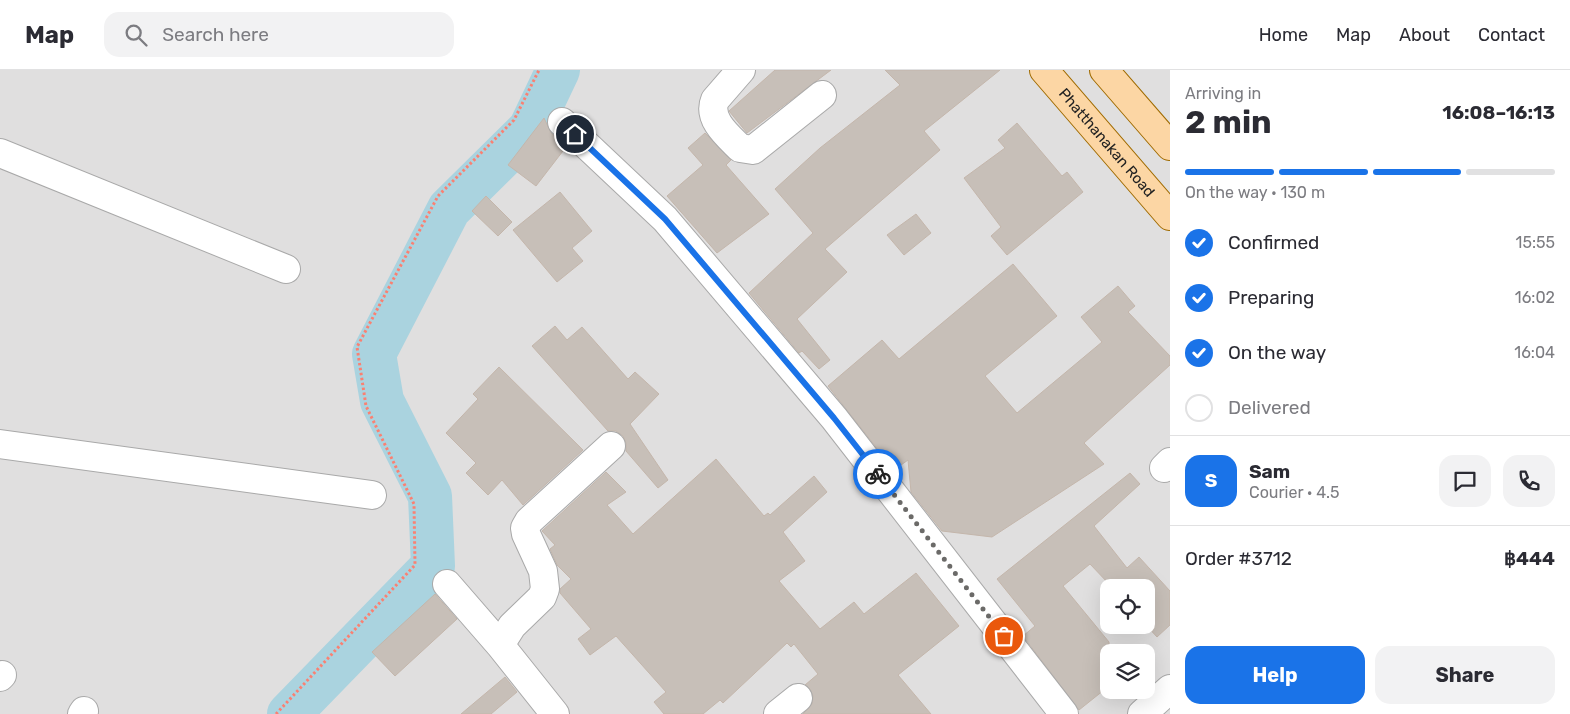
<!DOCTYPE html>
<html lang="en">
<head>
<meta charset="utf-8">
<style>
	:root { --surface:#fff; --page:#f2f2f3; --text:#2b2b33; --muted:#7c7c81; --line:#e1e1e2; --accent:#1a73e8 }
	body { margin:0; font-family:Rubik,sans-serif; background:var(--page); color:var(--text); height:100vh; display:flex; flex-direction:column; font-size:19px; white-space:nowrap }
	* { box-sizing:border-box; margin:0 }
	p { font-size:16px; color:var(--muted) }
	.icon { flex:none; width:28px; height:28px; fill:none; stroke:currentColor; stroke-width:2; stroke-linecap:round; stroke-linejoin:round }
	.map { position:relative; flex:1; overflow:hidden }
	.side { display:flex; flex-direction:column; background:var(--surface); width:400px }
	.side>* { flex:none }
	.controls { position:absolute; left:1100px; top:509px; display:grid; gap:10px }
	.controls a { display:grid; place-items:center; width:55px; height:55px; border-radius:10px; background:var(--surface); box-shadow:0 5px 20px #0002; font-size:25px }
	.pin { position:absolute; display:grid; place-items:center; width:42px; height:42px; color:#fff; margin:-21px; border:2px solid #fff; border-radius:50%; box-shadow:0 1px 5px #0007 }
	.courier { position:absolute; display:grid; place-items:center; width:50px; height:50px; margin:-25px; border:4px solid #1a73e8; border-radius:50%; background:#fff; color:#222; box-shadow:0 1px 6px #0007 }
	.head em { font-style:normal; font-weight:700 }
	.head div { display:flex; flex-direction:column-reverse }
	.head { display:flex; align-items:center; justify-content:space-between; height:85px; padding:0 15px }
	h1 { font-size:32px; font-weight:700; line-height:38px }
	.bar { display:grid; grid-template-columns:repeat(4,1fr); gap:8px 5px; align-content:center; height:60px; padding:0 15px }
	.bar i { height:6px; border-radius:4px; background:var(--line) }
	.bar .on { background:var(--accent) }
	.bar p { grid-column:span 4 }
	.line { display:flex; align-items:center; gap:12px; padding:0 15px; border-top:1px solid var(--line) }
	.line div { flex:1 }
	.round { display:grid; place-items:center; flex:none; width:52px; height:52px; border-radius:15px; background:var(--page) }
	ol { padding:0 15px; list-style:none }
	li { display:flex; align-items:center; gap:15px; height:55px }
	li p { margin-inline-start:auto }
	li .icon { padding:5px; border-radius:50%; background:var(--accent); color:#fff; stroke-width:4 }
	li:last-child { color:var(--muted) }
	li i { width:28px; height:28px; border:2px solid var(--line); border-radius:50% }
	.primary-button { display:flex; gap:10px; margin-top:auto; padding:10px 15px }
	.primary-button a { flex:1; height:58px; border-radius:15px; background:var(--accent); color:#fff; font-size:20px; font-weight:700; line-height:58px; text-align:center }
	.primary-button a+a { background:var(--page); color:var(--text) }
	header { display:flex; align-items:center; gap:30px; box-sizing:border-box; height:70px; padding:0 25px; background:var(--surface); border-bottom:1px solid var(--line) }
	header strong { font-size:24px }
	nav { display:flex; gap:28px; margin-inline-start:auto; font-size:18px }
	.search { width:350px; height:45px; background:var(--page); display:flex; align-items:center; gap:12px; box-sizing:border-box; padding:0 18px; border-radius:15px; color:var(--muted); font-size:19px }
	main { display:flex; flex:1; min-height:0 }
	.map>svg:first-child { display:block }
</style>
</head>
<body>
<header>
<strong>Map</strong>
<div class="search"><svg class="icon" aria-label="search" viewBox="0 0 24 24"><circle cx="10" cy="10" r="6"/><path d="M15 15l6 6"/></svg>Search here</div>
<nav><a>Home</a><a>Map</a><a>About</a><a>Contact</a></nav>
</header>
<main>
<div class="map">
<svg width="1170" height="644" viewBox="0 0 1170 644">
	<rect width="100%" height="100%" fill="#f2efe9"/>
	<path fill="#e0dfdf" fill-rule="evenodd" d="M0 0H1170V644H0ZM1109 518H1146V555H1109ZM1109 582H1146V620H1109Z"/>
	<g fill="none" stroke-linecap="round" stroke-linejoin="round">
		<path stroke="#aad3df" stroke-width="44" d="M289 644 433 496 430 426 382 331 374 284 449 139 530 59 558 0"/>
	</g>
	<path fill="#c7bfb8" stroke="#c4b6ab" d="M775 0H831L747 63 729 41Z
		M885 0H1000L924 61 940 80 825 179 847 202 797 249 830 290 819 299 802 281 799 283 749 223 813 163 775 119 820 78 900 15Z
		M544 48 551 63 566 77 536 116 508 95Z
		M1017 53 1062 106 1067 102 1083 122 1007 185 991 166 1001 157 964 108 1005 78 998 70Z
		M705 63 731 90 726 95 769 144 717 183 667 126 703 95 688 78Z
		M560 122 592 161 572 178 583 191 557 212 513 160Z
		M486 126 512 152 498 166 472 141Z
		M916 144 931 163 904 185 887 165Z
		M1013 194 1057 246 985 306 1017 343 1102 272 1081 247 1118 216 1135 236 1128 242 1170 286V295L1084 373 1104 394 992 467 942 461 911 422 908 390 894 400 828 316 882 270 899 289Z
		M555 256 567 270 582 257 628 309 635 302 659 324 630 354 668 410 658 418 626 381V373L623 366 616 361H608L532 276Z
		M499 297 583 380 523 435 502 410 488 425 466 403 476 393 446 363 478 329 473 324Z
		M716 389 764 446 768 443 770 445 814 406 827 422 783 462 805 491 779 511 820 559 854 532 864 544 916 503 959 556 898 605 931 644H803L812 634 813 626 810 619 805 615 818 604 794 574 791 577 787 573 723 633 720 630 703 644H664L654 632 666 622 616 566 590 585 578 569 591 559 560 523V519L571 509 557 495 550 479 555 475 542 461 606 402 626 422 607 435 633 464Z
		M1130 403 1140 414 1094 456 1127 498 1139 487 1170 521V555L1157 567 1146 555V518H1106L1109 514 1090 494 1063 516 1109 572V616L1079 640 1023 566 1035 556 997 509Z
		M435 524 457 549 395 606 372 582Z
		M505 607 517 622 491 644H461Z"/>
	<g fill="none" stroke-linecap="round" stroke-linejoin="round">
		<defs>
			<path id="minor" d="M741 0 715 30C707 49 728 66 740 78L753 80 822 25
				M562 52 665 149 834 348 1064 644
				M0 83 286 199
				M0 374 372 425
				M1164 398 1170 392
				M447 514 500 575
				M0 607 2 605
				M82 644 84 641
				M555 644 500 575 512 556 542 527 545 519 543 501 526 464 525 458 529 451 611 376
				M778 644 798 628
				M1142 644 1170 619"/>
			<g id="major">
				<path id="s1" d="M1044 0 1170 146"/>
				<path d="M1104 0 1170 76"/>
			</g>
		</defs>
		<use href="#minor" stroke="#a9a9a9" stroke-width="30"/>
		<use href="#major" stroke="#a06b00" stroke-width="30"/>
		<path stroke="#fa8072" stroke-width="3" stroke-dasharray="2.5 2.5" stroke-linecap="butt" d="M276 644 415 495 414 434 366 336 357 277 438 126 514 50 539 0"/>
		<use href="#minor" stroke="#fff" stroke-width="28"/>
		<use href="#major" stroke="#fcd6a4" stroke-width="28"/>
	</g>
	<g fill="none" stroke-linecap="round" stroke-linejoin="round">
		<path stroke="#6b6a68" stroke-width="5" stroke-dasharray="0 9" d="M878 404 1004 566"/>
		<path stroke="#1a73e8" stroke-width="6" d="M575 64 665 149 834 348 878 404"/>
	</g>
	<g text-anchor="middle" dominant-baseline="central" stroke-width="4" stroke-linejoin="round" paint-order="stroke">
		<g font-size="15" fill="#222" stroke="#fff">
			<text stroke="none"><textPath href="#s1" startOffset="96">Phatthanakan Road</textPath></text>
		</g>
	</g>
</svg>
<div class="controls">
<a><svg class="icon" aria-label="locate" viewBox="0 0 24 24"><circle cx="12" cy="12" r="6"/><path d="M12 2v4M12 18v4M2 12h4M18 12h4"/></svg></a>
<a><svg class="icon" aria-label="layers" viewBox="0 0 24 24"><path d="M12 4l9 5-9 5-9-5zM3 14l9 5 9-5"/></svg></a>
</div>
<div class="pin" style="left:1004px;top:566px;background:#ea580c"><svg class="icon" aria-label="bag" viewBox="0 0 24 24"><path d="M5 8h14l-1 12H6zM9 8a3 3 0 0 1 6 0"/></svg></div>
<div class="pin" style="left:575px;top:64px;background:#1f2937"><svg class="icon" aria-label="home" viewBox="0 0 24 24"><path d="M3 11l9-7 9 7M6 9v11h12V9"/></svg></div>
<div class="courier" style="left:878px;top:404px"><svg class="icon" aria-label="bike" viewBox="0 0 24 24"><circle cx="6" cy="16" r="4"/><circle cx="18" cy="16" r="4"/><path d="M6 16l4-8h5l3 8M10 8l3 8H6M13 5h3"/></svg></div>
</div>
<section class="side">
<div class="head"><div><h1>2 min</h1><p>Arriving in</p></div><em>16:08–16:13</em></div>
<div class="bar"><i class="on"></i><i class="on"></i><i class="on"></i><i></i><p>On the way · 130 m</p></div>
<ol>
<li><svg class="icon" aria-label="check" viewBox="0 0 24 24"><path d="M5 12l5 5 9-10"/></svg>Confirmed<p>15:55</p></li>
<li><svg class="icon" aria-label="check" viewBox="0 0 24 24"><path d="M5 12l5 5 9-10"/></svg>Preparing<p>16:02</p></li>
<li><svg class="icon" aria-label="check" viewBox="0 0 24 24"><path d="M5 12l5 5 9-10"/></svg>On the way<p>16:04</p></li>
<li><i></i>Delivered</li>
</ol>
<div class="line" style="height:90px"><b class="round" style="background:var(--accent);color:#fff">S</b><div><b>Sam</b><p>Courier · 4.5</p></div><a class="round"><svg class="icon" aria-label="chat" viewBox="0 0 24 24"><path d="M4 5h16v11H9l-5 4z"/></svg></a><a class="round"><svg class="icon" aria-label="phone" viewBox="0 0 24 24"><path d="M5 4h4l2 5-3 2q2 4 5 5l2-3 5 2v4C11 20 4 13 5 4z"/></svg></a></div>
<div class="line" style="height:65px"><div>Order #3712</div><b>฿444</b></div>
<div class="primary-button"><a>Help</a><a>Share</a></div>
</section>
</main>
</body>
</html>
